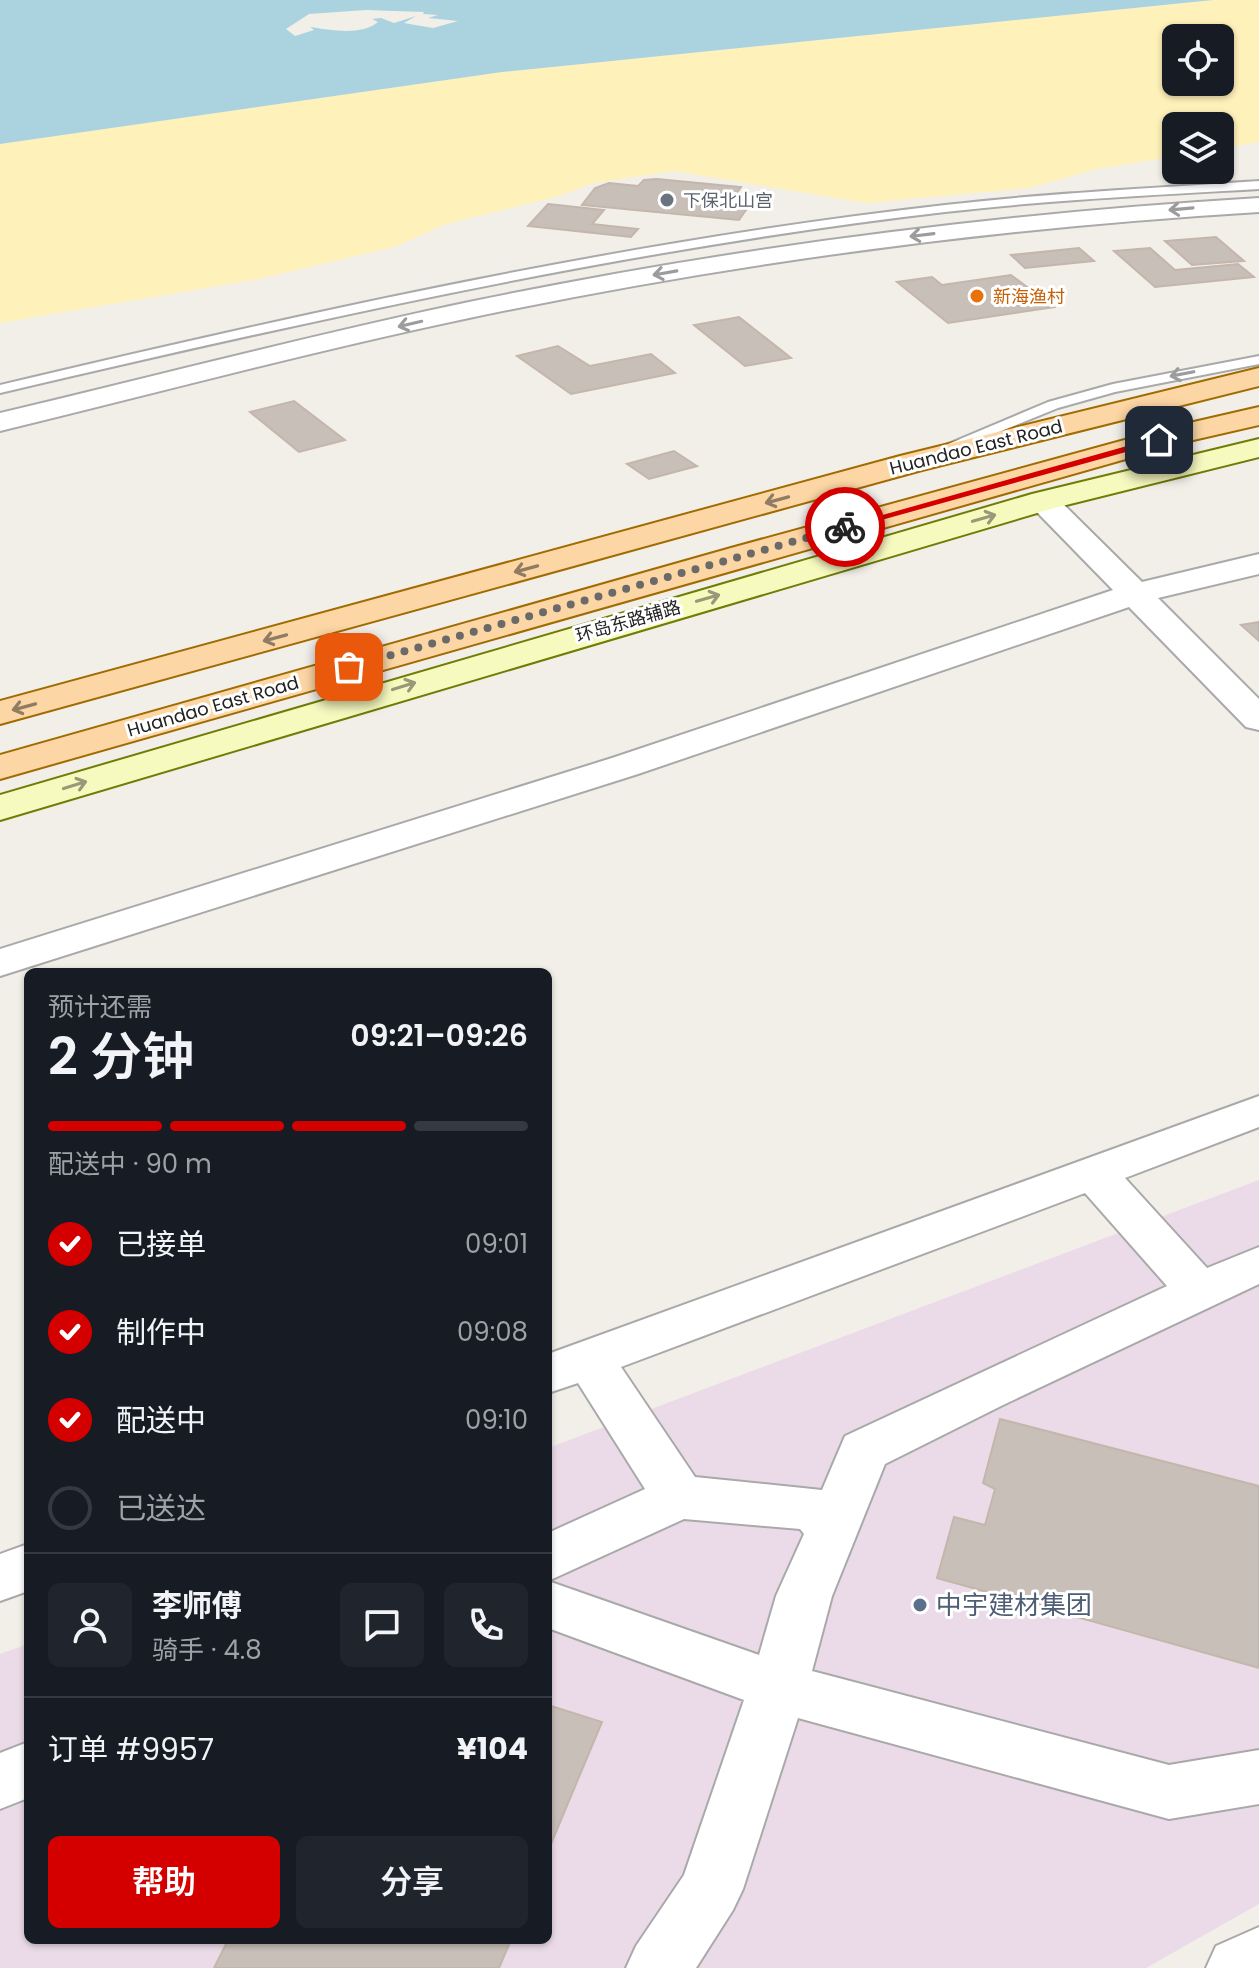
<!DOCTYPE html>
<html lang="zh">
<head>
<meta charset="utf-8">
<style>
	:root { --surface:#171b24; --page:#20242c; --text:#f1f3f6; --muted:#9ea1a6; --line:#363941; --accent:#d40000 }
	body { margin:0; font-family:Poppins,"Noto Sans SC",sans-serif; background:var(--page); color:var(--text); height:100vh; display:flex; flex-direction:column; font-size:30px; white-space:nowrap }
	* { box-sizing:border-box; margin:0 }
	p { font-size:26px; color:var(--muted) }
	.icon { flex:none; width:44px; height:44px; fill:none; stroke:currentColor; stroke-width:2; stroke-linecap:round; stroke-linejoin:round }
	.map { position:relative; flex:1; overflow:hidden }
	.details { position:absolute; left:24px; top:968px; width:528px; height:976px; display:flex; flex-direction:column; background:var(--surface); border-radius:12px; box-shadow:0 2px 6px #0004 }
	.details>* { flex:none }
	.tools { position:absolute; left:1162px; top:24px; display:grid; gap:16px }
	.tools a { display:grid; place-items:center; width:72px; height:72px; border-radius:12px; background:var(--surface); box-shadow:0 2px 6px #0004; font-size:40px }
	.pin { position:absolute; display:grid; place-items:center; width:68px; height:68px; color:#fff; margin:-34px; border-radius:16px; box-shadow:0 4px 12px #0006 }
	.courier { position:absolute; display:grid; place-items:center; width:80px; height:80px; margin:-40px; border:6px solid #d40000; border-radius:50%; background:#fff; color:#222; box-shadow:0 2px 10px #0007 }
	.head em { font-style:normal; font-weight:600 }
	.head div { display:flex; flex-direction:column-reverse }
	.head { display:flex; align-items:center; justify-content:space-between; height:136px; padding:0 24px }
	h1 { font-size:52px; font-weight:600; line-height:60px }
	.bar { display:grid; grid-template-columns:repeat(4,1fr); gap:12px 8px; align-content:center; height:96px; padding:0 24px }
	.bar i { height:10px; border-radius:6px; background:var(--line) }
	.bar .active { background:var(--accent) }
	.bar p { grid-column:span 4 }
	.line { display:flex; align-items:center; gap:20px; padding:0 24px; border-top:2px solid var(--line) }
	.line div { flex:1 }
	.round { display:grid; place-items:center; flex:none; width:84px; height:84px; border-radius:12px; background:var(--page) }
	ol { padding:0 24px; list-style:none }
	li { display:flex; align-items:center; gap:24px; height:88px }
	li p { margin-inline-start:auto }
	li .icon { padding:8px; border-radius:50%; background:var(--accent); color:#fff; stroke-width:4 }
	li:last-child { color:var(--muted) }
	li i { width:44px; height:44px; border:4px solid var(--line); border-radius:50% }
	.button { display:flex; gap:16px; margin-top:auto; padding:16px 24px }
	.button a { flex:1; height:92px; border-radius:12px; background:var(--accent); color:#fff; font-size:32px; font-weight:600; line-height:92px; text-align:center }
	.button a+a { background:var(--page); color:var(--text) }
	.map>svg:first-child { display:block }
</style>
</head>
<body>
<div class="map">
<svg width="1259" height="1968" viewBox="0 0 1259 1968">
	<rect width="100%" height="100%" fill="#f2efe9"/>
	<path fill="#ebdbe8" d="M1259 1180V1904L1146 1968H0V1654L28 1644V1940H548V1448Z"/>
	<path fill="#fff1ba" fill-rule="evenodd" d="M1213 0H1259V142L1220 149V126H1176V156L1097 169 1029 188 865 203 674 171 594 183 556 197 446 224 394 247 259 279 0 323V144L502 72ZM1176 38H1220V82H1176Z"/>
	<path fill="#aad3df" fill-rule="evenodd" d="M0 0H1213L502 72 0 144ZM366 10 424 12 423 14 438 15 428 18 458 21 433 28 404 23 416 16 394 23 381 18 372 19 378 22C362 36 330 30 310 27L314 30 295 36 286 29 309 14Z"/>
	<path fill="#c7bfb8" stroke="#c4b6ab" stroke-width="2" d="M657 179 741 187 736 194 751 196 746 203 750 204 739 220 582 205 595 188 609 183 638 186 644 180Z
		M548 204 604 210 592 224 638 229 631 237 528 226Z
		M1216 237 1244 261 1192 265 1165 241Z
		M1079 248 1094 261 1025 268 1011 255Z
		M1150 248 1175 270 1238 264 1254 277 1155 287 1114 251Z
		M1011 275 1054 307 948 323 897 282 932 277 942 285Z
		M739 317 791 358 745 366 694 325Z
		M558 346 590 366 651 354 675 373 571 394 517 356Z
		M294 401 345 440 299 452 250 412Z
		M674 451 697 466 649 479 627 464Z
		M1259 622V641L1241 625Z
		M1000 1419 1259 1486V1668L937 1578 954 1517 985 1525 995 1489 983 1483Z
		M548 1705 602 1722 548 1851Z
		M228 1940H511L499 1968H214Z"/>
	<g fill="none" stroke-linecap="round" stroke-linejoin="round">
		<defs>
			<path id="lane" d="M1259 181V189C1154 195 1050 200 945 212 627 249 312 320 0 393V385C312 311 627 241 945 205 1050 193 1154 188 1259 181Z
				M1259 356V364L1115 392 1058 408 947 453 942 455 934 450 1048 402 1113 384Z"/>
			<path id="street" d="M1259 198V212C993 228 730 263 469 318 312 351 156 393 0 431V413C156 376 312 335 469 302 730 248 993 214 1259 198Z
				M1043 492 1054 495 1142 582 1259 554V574L1158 598 1259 699V730L1246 727 1129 607 638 774 0 976V949L612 758 1113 590 1032 507 1028 501 1032 495Z
				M1259 1096V1127L1125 1178 1207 1268 1259 1247V1284L1003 1405 885 1464 832 1596 812 1671 1169 1765 1259 1750V1804L1169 1819 798 1718 743 1889 733 1910 696 1968H626L636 1946 684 1875 744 1700 548 1628V1533L645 1489 578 1383 548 1393V1354ZM1085 1193 1167 1286 845 1436 822 1490 695 1477 621 1367ZM684 1519 800 1529 804 1534 776 1596 759 1655 548 1581Z
				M28 1544V1591L0 1601V1554Z
				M28 1742V1798L0 1809V1753Z
				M1259 1927V1968H1206L1216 1946Z"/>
			<path id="secondary" d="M1259 439V457L1054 508 0 820V795L1032 494Z"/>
			<path id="primary" d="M1259 368V386L922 470 0 724V701L900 456Z
				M1259 407V425L1189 441 0 779V755L731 548 1172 427Z"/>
		</defs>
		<use href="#lane" stroke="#a9a9a9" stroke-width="4"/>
		<use href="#street" stroke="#a9a9a9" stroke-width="4"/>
		<use href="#secondary" stroke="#707d05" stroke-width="4"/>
		<use href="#primary" stroke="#a06b00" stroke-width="4"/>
		<use href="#lane" fill="#fff" fill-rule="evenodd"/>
		<use href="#street" fill="#fff" fill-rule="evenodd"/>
		<use href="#secondary" fill="#f7fabf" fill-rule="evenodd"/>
		<use href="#primary" fill="#fcd6a4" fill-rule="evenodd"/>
	</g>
	<defs><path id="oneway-shaft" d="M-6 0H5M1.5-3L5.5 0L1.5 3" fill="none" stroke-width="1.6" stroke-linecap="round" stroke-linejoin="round" transform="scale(2)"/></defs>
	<g stroke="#9c9c9c">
		<use href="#oneway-shaft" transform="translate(1181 209) rotate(175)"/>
		<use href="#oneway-shaft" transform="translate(922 235) rotate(173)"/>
		<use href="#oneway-shaft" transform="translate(665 273) rotate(170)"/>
		<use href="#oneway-shaft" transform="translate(410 324) rotate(167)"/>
		<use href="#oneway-shaft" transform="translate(1182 374) rotate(169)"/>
	</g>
	<g stroke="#8f7c63">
		<use href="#oneway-shaft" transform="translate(777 500) rotate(165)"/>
		<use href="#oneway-shaft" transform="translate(526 569) rotate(165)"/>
		<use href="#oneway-shaft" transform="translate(275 638) rotate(165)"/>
		<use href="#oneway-shaft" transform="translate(24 707) rotate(165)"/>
	</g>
	<g stroke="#979978">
		<use href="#oneway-shaft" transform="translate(984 518) rotate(-16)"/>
		<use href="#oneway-shaft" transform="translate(708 598) rotate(-16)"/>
		<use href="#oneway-shaft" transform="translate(404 686) rotate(-17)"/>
		<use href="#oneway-shaft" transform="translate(75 785) rotate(-17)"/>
	</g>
	<path fill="#d40000" d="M1159 437 1162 442 849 529 840 527Z"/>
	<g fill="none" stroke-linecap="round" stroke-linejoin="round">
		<path stroke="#6b6a68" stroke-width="8" stroke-dasharray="0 14.4" d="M349 667 845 527"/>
	</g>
	<circle fill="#6b7280" stroke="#fff" stroke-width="3" cx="667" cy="200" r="8"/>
	<circle fill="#e8710a" stroke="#fff" stroke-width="3" cx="977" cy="296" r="8"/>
	<circle fill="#5c6f8a" stroke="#fff" stroke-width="3" cx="920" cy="1605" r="8"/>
	<g text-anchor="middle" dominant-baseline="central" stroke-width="6" stroke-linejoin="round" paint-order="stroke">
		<g font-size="18" fill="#5b616d" stroke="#fff" text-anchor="start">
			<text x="683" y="200">下保北山宫</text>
		</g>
		<g font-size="18" fill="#c56008" stroke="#fff" text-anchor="start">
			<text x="993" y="296">新海渔村</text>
		</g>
		<g font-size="18" fill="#222" stroke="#fff">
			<text transform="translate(976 447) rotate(-14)">Huandao East Road</text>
			<text transform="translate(628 621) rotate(-16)">环岛东路辅路</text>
			<text transform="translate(213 706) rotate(-16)">Huandao East Road</text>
		</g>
		<g font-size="26" fill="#4e5e75" stroke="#fff" text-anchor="start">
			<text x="936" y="1605">中宇建材集团</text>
		</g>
	</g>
</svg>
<div class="tools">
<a><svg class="icon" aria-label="locate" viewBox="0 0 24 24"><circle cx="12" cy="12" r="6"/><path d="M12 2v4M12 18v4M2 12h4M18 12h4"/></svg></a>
<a><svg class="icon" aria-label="layers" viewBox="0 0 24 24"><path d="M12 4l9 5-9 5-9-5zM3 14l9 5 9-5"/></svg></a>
</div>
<div class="pin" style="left:349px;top:667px;background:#ea580c"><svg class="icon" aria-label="bag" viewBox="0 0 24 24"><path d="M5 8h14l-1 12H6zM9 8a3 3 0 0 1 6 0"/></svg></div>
<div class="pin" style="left:1159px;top:440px;background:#1f2937"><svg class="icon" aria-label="home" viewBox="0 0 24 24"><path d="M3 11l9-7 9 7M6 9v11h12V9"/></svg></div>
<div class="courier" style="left:845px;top:527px"><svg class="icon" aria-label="bike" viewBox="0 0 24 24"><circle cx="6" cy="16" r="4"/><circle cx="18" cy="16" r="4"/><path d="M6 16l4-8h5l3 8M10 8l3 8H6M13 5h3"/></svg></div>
<section class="details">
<div class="head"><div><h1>2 分钟</h1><p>预计还需</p></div><em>09:21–09:26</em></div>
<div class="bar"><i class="active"></i><i class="active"></i><i class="active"></i><i></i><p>配送中 · 90 m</p></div>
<ol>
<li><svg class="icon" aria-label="check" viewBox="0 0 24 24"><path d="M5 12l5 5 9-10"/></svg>已接单<p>09:01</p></li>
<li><svg class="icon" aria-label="check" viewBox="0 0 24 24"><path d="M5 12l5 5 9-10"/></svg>制作中<p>09:08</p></li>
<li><svg class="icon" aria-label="check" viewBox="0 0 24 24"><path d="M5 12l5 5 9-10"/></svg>配送中<p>09:10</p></li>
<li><i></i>已送达</li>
</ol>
<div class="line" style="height:144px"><a class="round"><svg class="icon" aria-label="person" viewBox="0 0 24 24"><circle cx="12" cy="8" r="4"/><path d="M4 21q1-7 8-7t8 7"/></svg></a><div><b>李师傅</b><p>骑手 · 4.8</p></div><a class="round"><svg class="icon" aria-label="chat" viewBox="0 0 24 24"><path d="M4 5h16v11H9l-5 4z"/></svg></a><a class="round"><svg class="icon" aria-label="phone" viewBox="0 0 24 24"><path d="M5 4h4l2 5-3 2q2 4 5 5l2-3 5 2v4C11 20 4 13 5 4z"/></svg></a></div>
<div class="line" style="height:104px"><div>订单 #9957</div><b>¥104</b></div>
<div class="button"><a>帮助</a><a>分享</a></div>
</section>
</div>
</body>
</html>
